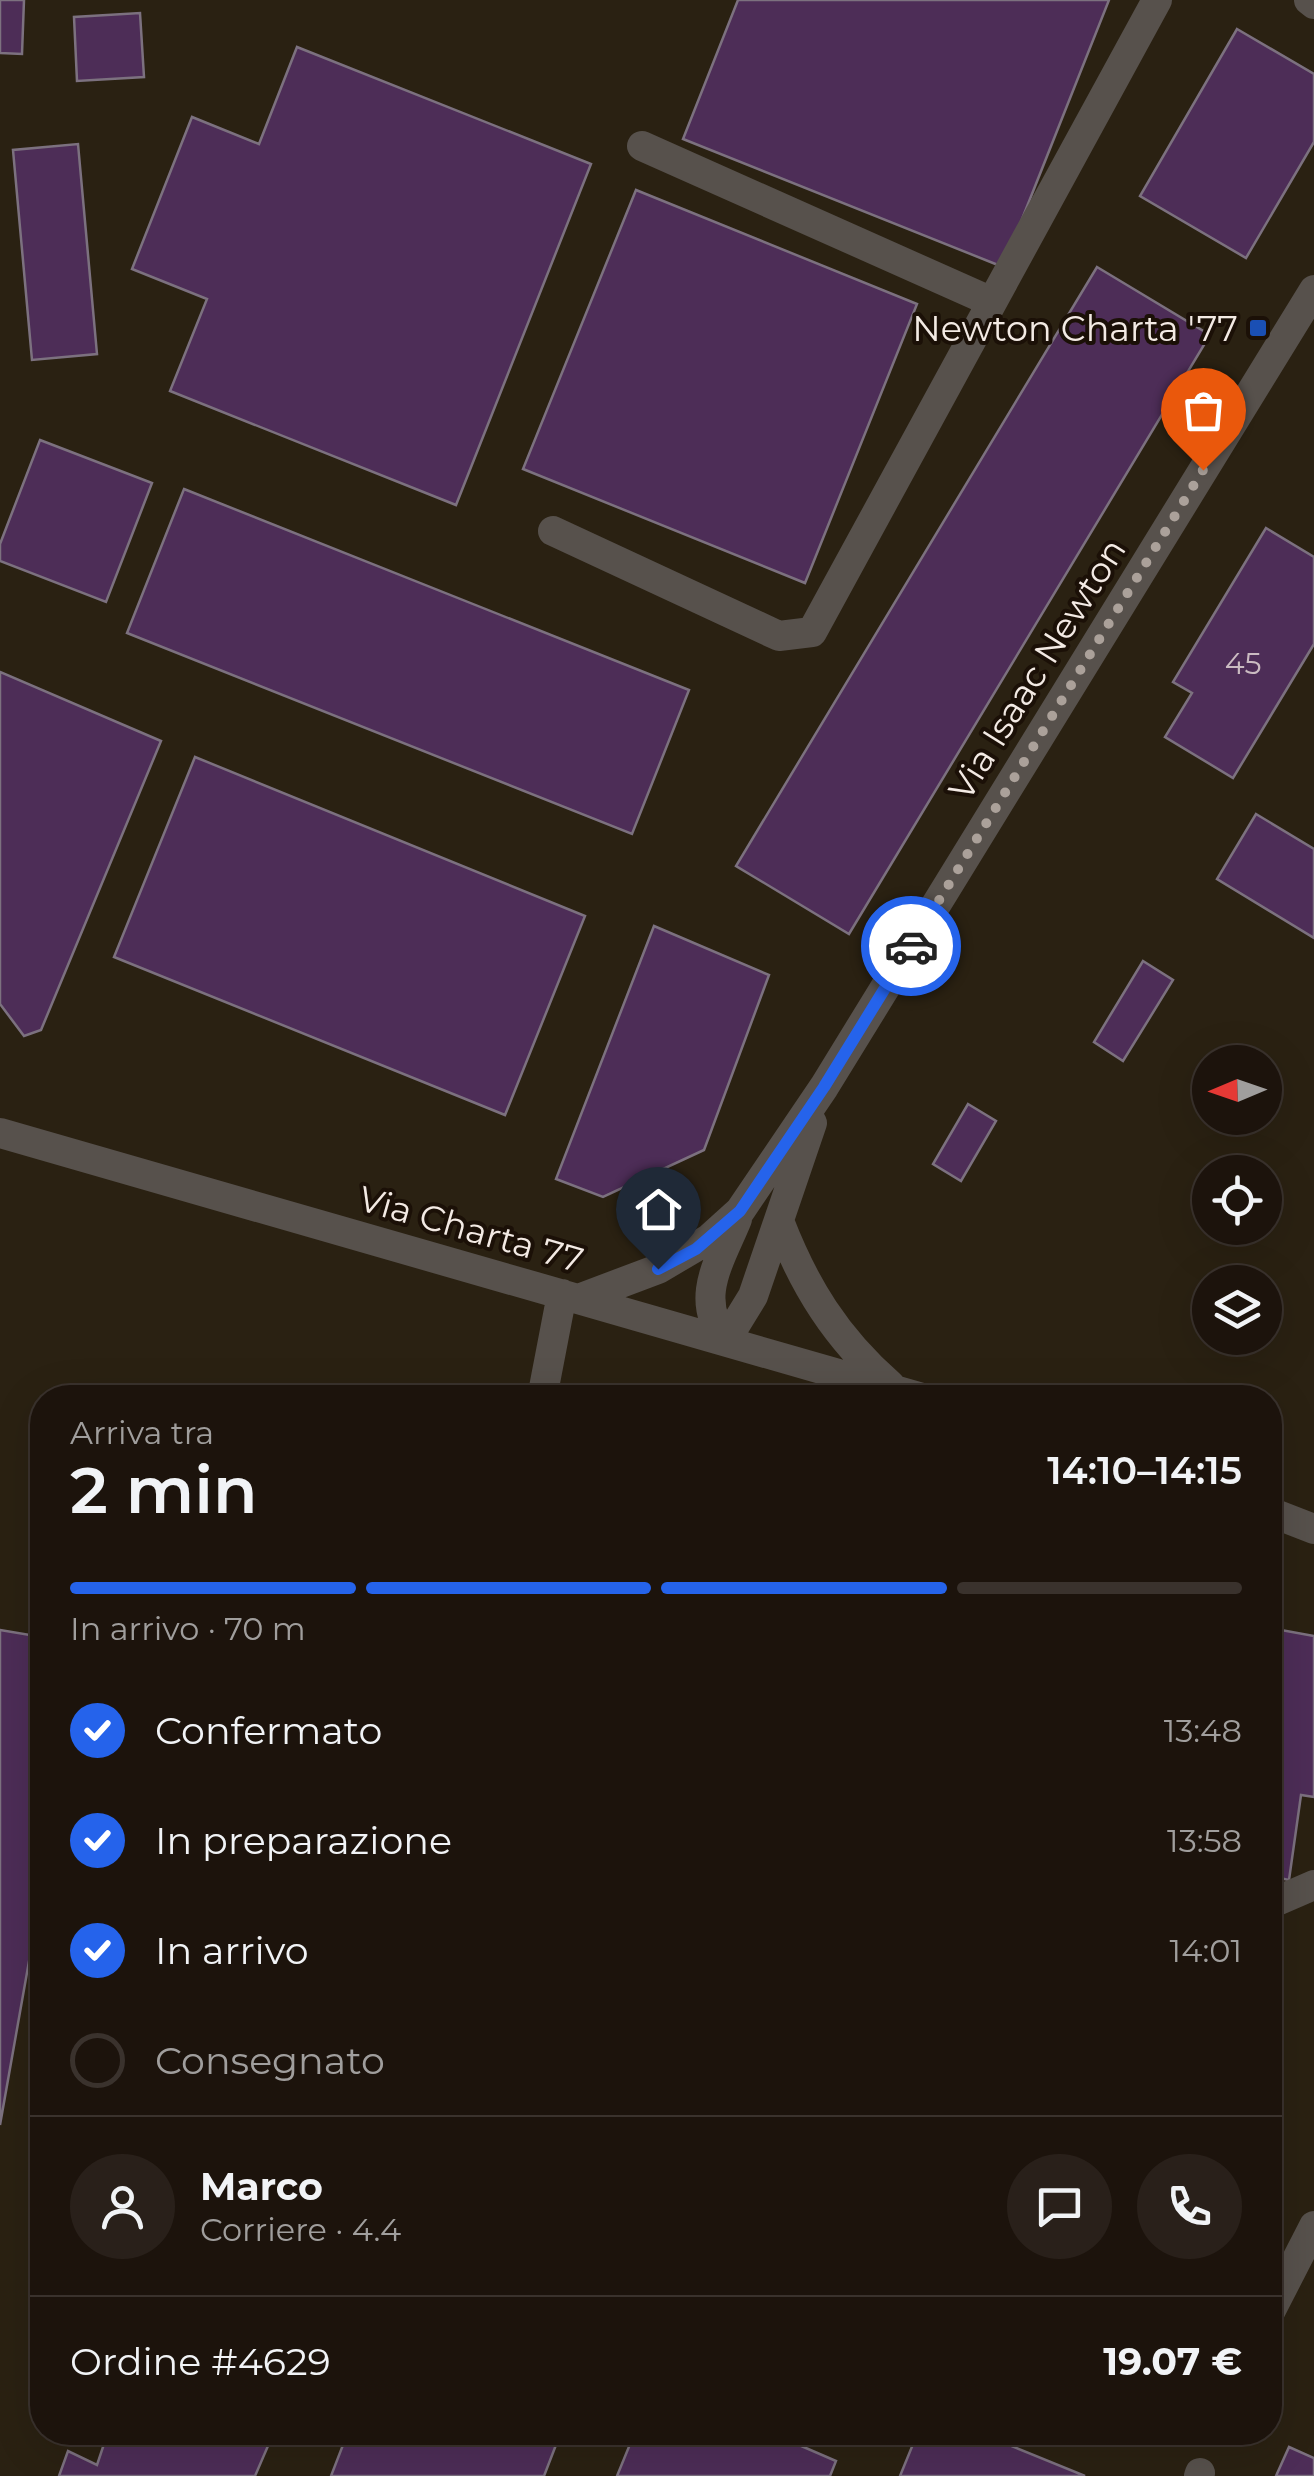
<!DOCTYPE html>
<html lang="it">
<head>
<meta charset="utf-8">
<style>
	:root { --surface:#1c130c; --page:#29201a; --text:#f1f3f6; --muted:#a09e9d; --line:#3a322d; --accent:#2563eb }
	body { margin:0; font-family:Montserrat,sans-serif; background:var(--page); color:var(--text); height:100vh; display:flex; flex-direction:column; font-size:38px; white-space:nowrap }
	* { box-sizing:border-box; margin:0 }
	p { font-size:32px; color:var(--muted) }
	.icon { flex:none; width:55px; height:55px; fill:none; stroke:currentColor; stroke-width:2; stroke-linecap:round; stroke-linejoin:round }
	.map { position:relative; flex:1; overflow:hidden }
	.side { position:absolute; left:30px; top:1385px; width:1252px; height:1060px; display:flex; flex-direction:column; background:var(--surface); border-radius:40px; box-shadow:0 10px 40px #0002,0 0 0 2px var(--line) }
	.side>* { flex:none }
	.needle { width:65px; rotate:268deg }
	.tools { position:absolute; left:1192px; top:1045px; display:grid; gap:20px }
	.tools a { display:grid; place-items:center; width:90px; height:90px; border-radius:50%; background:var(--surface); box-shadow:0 10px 40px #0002,0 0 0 2px var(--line); font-size:50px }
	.pin { position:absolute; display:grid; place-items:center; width:85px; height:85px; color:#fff; margin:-102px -42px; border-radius:50% 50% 50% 0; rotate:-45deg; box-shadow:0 0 10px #0007 }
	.pin .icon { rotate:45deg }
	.courier { position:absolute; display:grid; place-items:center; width:100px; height:100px; margin:-50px; border:8px solid #2563eb; border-radius:50%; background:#fff; color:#222; box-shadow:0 2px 12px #0007 }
	.head em { font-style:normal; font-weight:600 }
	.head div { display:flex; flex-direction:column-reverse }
	.head { display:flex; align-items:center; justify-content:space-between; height:170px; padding:0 40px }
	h1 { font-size:65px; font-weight:600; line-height:75px }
	.bar { display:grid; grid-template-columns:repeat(4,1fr); gap:15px 10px; align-content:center; height:120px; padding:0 40px }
	.bar i { height:12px; border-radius:8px; background:var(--line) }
	.bar .selected { background:var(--accent) }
	.bar p { grid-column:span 4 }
	.line { display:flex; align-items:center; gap:25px; padding:0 40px; border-top:2px solid var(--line) }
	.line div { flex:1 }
	.round { display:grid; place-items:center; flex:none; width:105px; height:105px; border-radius:52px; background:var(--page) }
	ol { padding:0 40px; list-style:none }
	li { display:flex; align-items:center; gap:30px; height:110px }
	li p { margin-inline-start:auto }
	li .icon { padding:10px; border-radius:50%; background:var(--accent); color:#fff; stroke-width:4 }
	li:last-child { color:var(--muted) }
	li i { width:55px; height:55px; border:5px solid var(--line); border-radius:50% }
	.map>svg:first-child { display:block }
</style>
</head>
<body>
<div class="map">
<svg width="1314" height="2476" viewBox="0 0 1314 2476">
	<rect width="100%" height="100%" fill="#251910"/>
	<path fill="#2a2112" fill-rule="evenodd" d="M0 0H1314V2476H0ZM1210 1062H1265V1118H1210ZM1210 1172H1265V1228H1210ZM1210 1282H1265V1338H1210ZM42 1398H1270V2432H42Z"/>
	<path fill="#4d2d57" stroke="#7c717f" stroke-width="2.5" d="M0 0H24L22 54 0 53Z
		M738 0H1109L1003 267 683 139Z
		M140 13 144 77 77 81 74 17Z
		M1237 29 1314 74V142L1246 258 1140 196Z
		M297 47 591 164 456 505 170 391 207 299 132 269 192 117 259 144Z
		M78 144 97 354 32 360 13 150Z
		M636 190 917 304 805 583 523 469Z
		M1097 267 1210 335 849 934 736 866Z
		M40 440 152 483 106 602 0 561V544Z
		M184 489 689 690 632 834 127 633Z
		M1266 528 1314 557V644L1233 778 1165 737 1192 693 1173 682Z
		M0 672 161 741 41 1030 24 1036 0 1004Z
		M195 757 585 916 505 1115 114 957Z
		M1256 814 1314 849V938L1217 879Z
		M654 926 769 975 704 1150 603 1197 556 1179Z
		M1143 961 1173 980 1123 1061 1094 1042Z
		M968 1104 996 1121 961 1181 933 1164Z
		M1270 1628 1314 1636V1797L1301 1795 1289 1880 1270 1876Z
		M0 1630 42 1637V1888L0 2125Z
		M108 2432H274L255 2476H59L68 2451 97 2465Z
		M348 2432H561L544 2476H331Z
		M635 2432H769L836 2461 830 2476H617Z
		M918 2432H977L1085 2476H900Z
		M1289 2447 1314 2458V2476H1276Z"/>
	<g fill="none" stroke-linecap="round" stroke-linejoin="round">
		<path stroke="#57514c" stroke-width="30" d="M1309 0 1314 4
			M642 146 992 302
			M553 531 779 636 812 632 1157 0
			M0 1133 922 1398
			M779 1221C804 1286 836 1338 890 1385
			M581 1298 658 1269 709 1239 740 1211 824 1087 1314 290
			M726 1340 753 1296 812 1123
			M726 1340C693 1299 720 1261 737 1219
			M542 1398 562 1294
			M1270 1512 1314 1529
			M1270 1904 1314 1885
			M1270 2312 1314 2226
			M1199 2476 1200 2473"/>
	</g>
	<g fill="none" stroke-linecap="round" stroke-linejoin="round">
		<path stroke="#aba19a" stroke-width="10" stroke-dasharray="0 18" d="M911 946 1203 470"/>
		<path stroke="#2563eb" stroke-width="12" d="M658 1269 696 1249 740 1211 824 1087 911 946"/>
	</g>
	<rect fill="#1a4fb4" stroke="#1b1007" stroke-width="4" x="1248" y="318" width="20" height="20" rx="5"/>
	<g text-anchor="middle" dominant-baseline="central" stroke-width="8" stroke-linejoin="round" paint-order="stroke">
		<g font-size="30" fill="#cabbc1">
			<text x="1243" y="663">45</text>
		</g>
		<g font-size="35" fill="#f3eae4" stroke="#1b1007" text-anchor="end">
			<text x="1238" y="328">Newton Charta '77</text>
		</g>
		<g font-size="35" fill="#f3eae4" stroke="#1b1007">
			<text transform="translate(1037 669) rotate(-58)">Via Isaac Newton</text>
			<text transform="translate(471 1229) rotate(16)">Via Charta 77</text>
		</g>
	</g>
</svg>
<div class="tools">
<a><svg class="needle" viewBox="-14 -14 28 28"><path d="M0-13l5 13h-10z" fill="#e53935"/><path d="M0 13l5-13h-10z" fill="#a09e9d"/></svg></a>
<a><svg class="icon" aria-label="locate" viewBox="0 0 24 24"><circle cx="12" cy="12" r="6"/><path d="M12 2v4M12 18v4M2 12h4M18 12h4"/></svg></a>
<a><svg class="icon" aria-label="layers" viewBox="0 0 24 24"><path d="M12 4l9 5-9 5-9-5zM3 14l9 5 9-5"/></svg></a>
</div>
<div class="pin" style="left:1203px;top:470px;background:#ea580c"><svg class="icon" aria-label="bag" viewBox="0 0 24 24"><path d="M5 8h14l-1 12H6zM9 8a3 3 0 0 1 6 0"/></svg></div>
<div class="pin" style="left:658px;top:1269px;background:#1f2937"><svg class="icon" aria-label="home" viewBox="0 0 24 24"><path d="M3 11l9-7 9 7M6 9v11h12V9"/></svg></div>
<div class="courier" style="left:911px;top:946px"><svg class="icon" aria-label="car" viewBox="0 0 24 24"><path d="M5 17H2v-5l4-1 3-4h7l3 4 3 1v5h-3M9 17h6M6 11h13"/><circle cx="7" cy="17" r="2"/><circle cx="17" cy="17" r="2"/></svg></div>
<section class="side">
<div class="head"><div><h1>2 min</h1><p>Arriva tra</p></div><em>14:10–14:15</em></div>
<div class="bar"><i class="selected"></i><i class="selected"></i><i class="selected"></i><i></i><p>In arrivo · 70 m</p></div>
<ol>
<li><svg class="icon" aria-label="check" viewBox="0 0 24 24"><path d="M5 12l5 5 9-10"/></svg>Confermato<p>13:48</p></li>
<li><svg class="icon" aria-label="check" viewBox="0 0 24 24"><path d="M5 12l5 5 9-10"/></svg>In preparazione<p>13:58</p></li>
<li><svg class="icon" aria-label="check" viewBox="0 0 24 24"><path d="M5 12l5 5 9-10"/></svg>In arrivo<p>14:01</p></li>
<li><i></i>Consegnato</li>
</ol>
<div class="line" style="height:180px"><a class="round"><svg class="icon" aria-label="person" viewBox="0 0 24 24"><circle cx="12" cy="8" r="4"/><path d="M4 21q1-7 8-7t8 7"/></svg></a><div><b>Marco</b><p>Corriere · 4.4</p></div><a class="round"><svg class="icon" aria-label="chat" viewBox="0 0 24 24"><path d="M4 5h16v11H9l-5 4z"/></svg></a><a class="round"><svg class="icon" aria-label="phone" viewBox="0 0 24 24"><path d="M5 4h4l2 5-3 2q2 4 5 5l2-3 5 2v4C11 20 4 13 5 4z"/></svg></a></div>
<div class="line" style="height:130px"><div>Ordine #4629</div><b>19.07 €</b></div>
</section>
</div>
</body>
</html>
